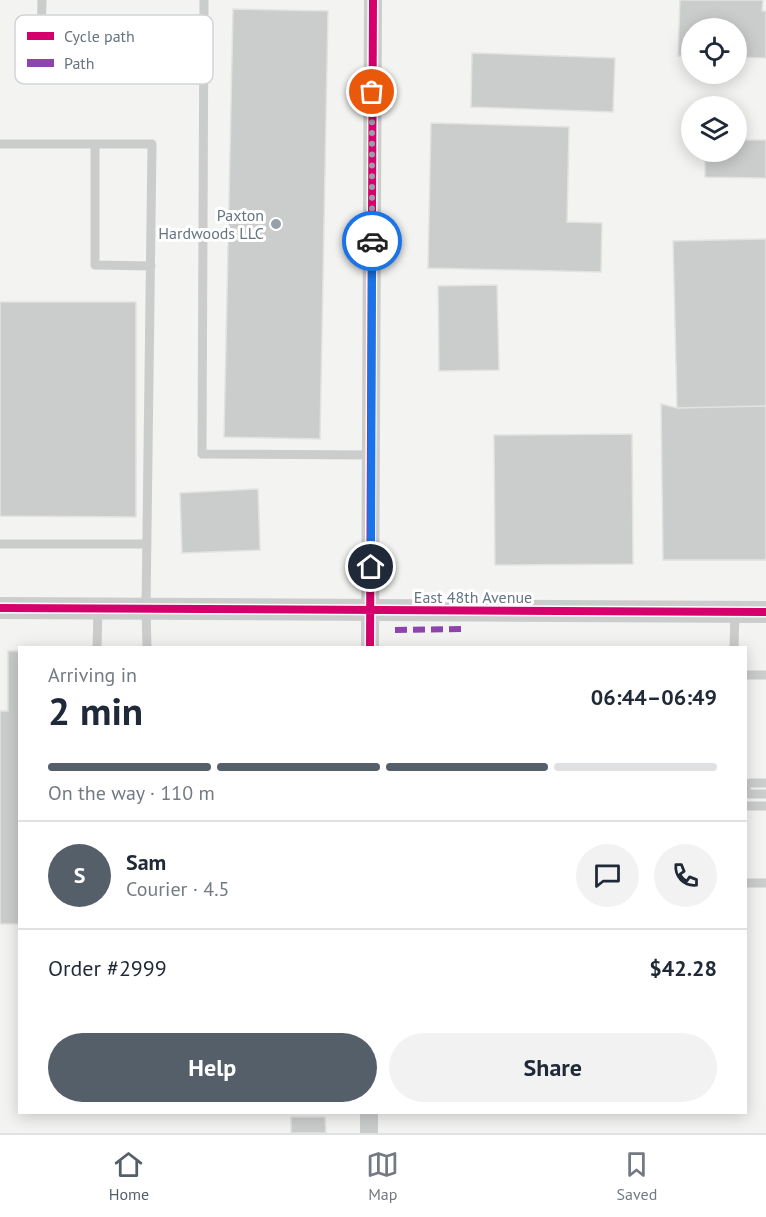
<!DOCTYPE html>
<html lang="en">
<head>
<meta charset="utf-8">
<style>
	:root { --surface:#fff; --page:#f2f2f3; --text:#1f2937; --muted:#747a83; --line:#e0e1e3; --accent:#555f6a }
	body { margin:0; font-family:"PT Sans",sans-serif; background:var(--page); color:var(--text); height:100vh; display:flex; flex-direction:column; font-size:22px; white-space:nowrap }
	* { box-sizing:border-box; margin:0 }
	p { font-size:20px; color:var(--muted) }
	.icon { flex:none; width:33px; height:33px; fill:none; stroke:currentColor; stroke-width:2; stroke-linecap:round; stroke-linejoin:round }
	.map { position:relative; flex:1; overflow:hidden }
	.side { position:absolute; left:18px; top:646px; width:729px; height:468px; display:flex; flex-direction:column; background:var(--surface); border-radius:0px; box-shadow:0 3px 15px #0003 }
	.side>* { flex:none }
	.controls { position:absolute; left:681px; top:18px; display:grid; gap:12px }
	.controls a { display:grid; place-items:center; width:66px; height:66px; border-radius:50%; background:var(--surface); box-shadow:0 3px 15px #0003; font-size:30px }
	.pin { position:absolute; display:grid; place-items:center; width:51px; height:51px; color:#fff; margin:-26px; border:3px solid #fff; border-radius:50%; box-shadow:0 2px 6px #0007 }
	.courier { position:absolute; display:grid; place-items:center; width:60px; height:60px; margin:-30px; border:4px solid #1a73e8; border-radius:50%; background:#fff; color:#222; box-shadow:0 2px 8px #0007 }
	.headline em { font-style:normal; font-weight:800 }
	.headline div { display:flex; flex-direction:column-reverse }
	.headline { display:flex; align-items:center; justify-content:space-between; height:102px; padding:0 30px }
	h1 { font-size:39px; font-weight:800; line-height:45px }
	.bar { display:grid; grid-template-columns:repeat(4,1fr); gap:9px 6px; align-content:center; height:72px; padding:0 30px }
	.bar i { height:8px; border-radius:4px; background:var(--line) }
	.bar .selected { background:var(--accent) }
	.bar p { grid-column:span 4 }
	.line { display:flex; align-items:center; gap:15px; padding:0 30px; border-top:2px solid var(--line) }
	.line div { flex:1 }
	.round { display:grid; place-items:center; flex:none; width:63px; height:63px; border-radius:32px; background:var(--page) }
	.button { display:flex; gap:12px; margin-top:auto; padding:12px 30px }
	.button a { flex:1; height:69px; border-radius:36px; background:var(--accent); color:#fff; font-size:24px; font-weight:800; line-height:69px; text-align:center }
	.button a+a { background:var(--page); color:var(--text) }
	.tabs { display:flex; justify-content:space-around; align-items:center; height:84px; border-top:2px solid var(--line); background:var(--surface); font-size:16px; color:var(--muted) }
	.tabs a { display:grid; justify-items:center; gap:3px }
	.tabs .selected { color:var(--accent) }
	.map>svg:first-child { display:block }
</style>
</head>
<body>
<div class="map">
<svg width="766" height="1133" viewBox="0 0 766 1133">
	<rect width="100%" height="100%" fill="#f3f3f1"/>
	<path fill="#cbcccc" stroke="#e2e2e1" stroke-width="1.5" d="M680 0H763L762 11H766V58L736 57V28H692V56H678Z
		M233 9 328 11 320 439 224 437Z
		M472 53 615 58 613 112 471 107Z
		M431 123 569 127 567 222 602 223 601 272 428 268Z
		M736 140H766V178L705 177V152H736Z
		M766 239V406L677 408 673 241Z
		M497 285 499 370 439 371 438 286Z
		M0 302H136V517L0 516Z
		M661 404 677 408 766 406V560H663Z
		M632 434 633 564 495 565 494 435Z
		M258 489 260 550 182 553 180 493Z
		M8 651H20V924H0V711H8Z
		M291 1117H325L326 1133H291Z"/>
	<g fill="none" stroke-linecap="round" stroke-linejoin="round">
		<path stroke="#cbcccc" stroke-width="9" d="M204 0 202 454 371 455
			M40 76 42 0
			M0 144H152L146 608 147 648
			M95 144V265L151 266
			M0 544H147
			M97 648 98 608
			M734 648 735 611
			M746 675H766
			M746 785 750 783H766
			M746 790 749 794H766
			M746 806H766
			M746 883H766"/>
		<path stroke="#cbcccc" stroke-width="18" d="M370 648 373 0
			M369 1133V1113"/>
		<path stroke="#cbcccc" stroke-width="22" d="M0 608 766 612"/>
		<path stroke="#8e44ad" stroke-width="6" stroke-dasharray="12 6" stroke-linecap="butt" d="M395 630 467 629"/>
		<defs>
			<path id="cycleway" d="M0 608 766 612
				M370 648 373 0"/>
		</defs>
		<use href="#cycleway" stroke="#fff" stroke-width="11"/>
		<use href="#cycleway" stroke="#d6006c" stroke-width="8"/>
	</g>
	<g fill="none" stroke-linecap="round" stroke-linejoin="round">
		<path stroke="#96a0a8" stroke-width="6" stroke-dasharray="0 10.8" d="M372 241V92"/>
		<path stroke="#1a73e8" stroke-width="8" d="M371 567 372 241"/>
	</g>
	<circle fill="#96a0a8" stroke="#fff" stroke-width="2" cx="276" cy="224" r="6"/>
	<g text-anchor="middle" dominant-baseline="central" stroke-width="6" stroke-linejoin="round" paint-order="stroke">
		<g font-size="16" fill="#647480" stroke="#fff" text-anchor="end">
			<text x="264" y="215">Paxton<tspan x="264" dy="18">Hardwoods LLC</tspan></text>
		</g>
		<g font-size="16" fill="#647480" stroke="#fff">
			<text x="473" y="597">East 48th Avenue</text>
		</g>
	</g>
	<rect x="15" y="15" width="198" height="69" rx="9" fill="#fff" stroke="#d0d5d9" stroke-width="1.5"/>
	<rect x="27" y="32" width="27" height="8" fill="#d6006c"/>
	<rect x="27" y="59" width="27" height="8" fill="#8e44ad"/>
	<g font-size="16" fill="#647480">
		<text x="64" y="42">Cycle path</text>
		<text x="64" y="69">Path</text>
	</g>
</svg>
<div class="controls">
<a><svg class="icon" aria-label="locate" viewBox="0 0 24 24"><circle cx="12" cy="12" r="6"/><path d="M12 2v4M12 18v4M2 12h4M18 12h4"/></svg></a>
<a><svg class="icon" aria-label="layers" viewBox="0 0 24 24"><path d="M12 4l9 5-9 5-9-5zM3 14l9 5 9-5"/></svg></a>
</div>
<div class="pin" style="left:372px;top:92px;background:#ea580c"><svg class="icon" aria-label="bag" viewBox="0 0 24 24"><path d="M5 8h14l-1 12H6zM9 8a3 3 0 0 1 6 0"/></svg></div>
<div class="pin" style="left:371px;top:567px;background:#1f2937"><svg class="icon" aria-label="home" viewBox="0 0 24 24"><path d="M3 11l9-7 9 7M6 9v11h12V9"/></svg></div>
<div class="courier" style="left:372px;top:241px"><svg class="icon" aria-label="car" viewBox="0 0 24 24"><path d="M5 17H2v-5l4-1 3-4h7l3 4 3 1v5h-3M9 17h6M6 11h13"/><circle cx="7" cy="17" r="2"/><circle cx="17" cy="17" r="2"/></svg></div>
<section class="side">
<div class="headline"><div><h1>2 min</h1><p>Arriving in</p></div><em>06:44–06:49</em></div>
<div class="bar"><i class="selected"></i><i class="selected"></i><i class="selected"></i><i></i><p>On the way · 110 m</p></div>
<div class="line" style="height:108px"><b class="round" style="background:var(--accent);color:#fff">S</b><div><b>Sam</b><p>Courier · 4.5</p></div><a class="round"><svg class="icon" aria-label="chat" viewBox="0 0 24 24"><path d="M4 5h16v11H9l-5 4z"/></svg></a><a class="round"><svg class="icon" aria-label="phone" viewBox="0 0 24 24"><path d="M5 4h4l2 5-3 2q2 4 5 5l2-3 5 2v4C11 20 4 13 5 4z"/></svg></a></div>
<div class="line" style="height:78px"><div>Order #2999</div><b>$42.28</b></div>
<div class="button"><a>Help</a><a>Share</a></div>
</section>
</div>
<nav class="tabs">
<a class="selected"><svg class="icon" aria-label="home" viewBox="0 0 24 24"><path d="M3 11l9-7 9 7M6 9v11h12V9"/></svg>Home</a>
<a><svg class="icon" aria-label="map" viewBox="0 0 24 24"><path d="M3 6l6-2 6 2 6-2v14l-6 2-6-2-6 2zM9 4v14M15 6v14"/></svg>Map</a>
<a><svg class="icon" aria-label="saved" viewBox="0 0 24 24"><path d="M7 4h10v16l-5-4-5 4z"/></svg>Saved</a>
</nav>
</body>
</html>
